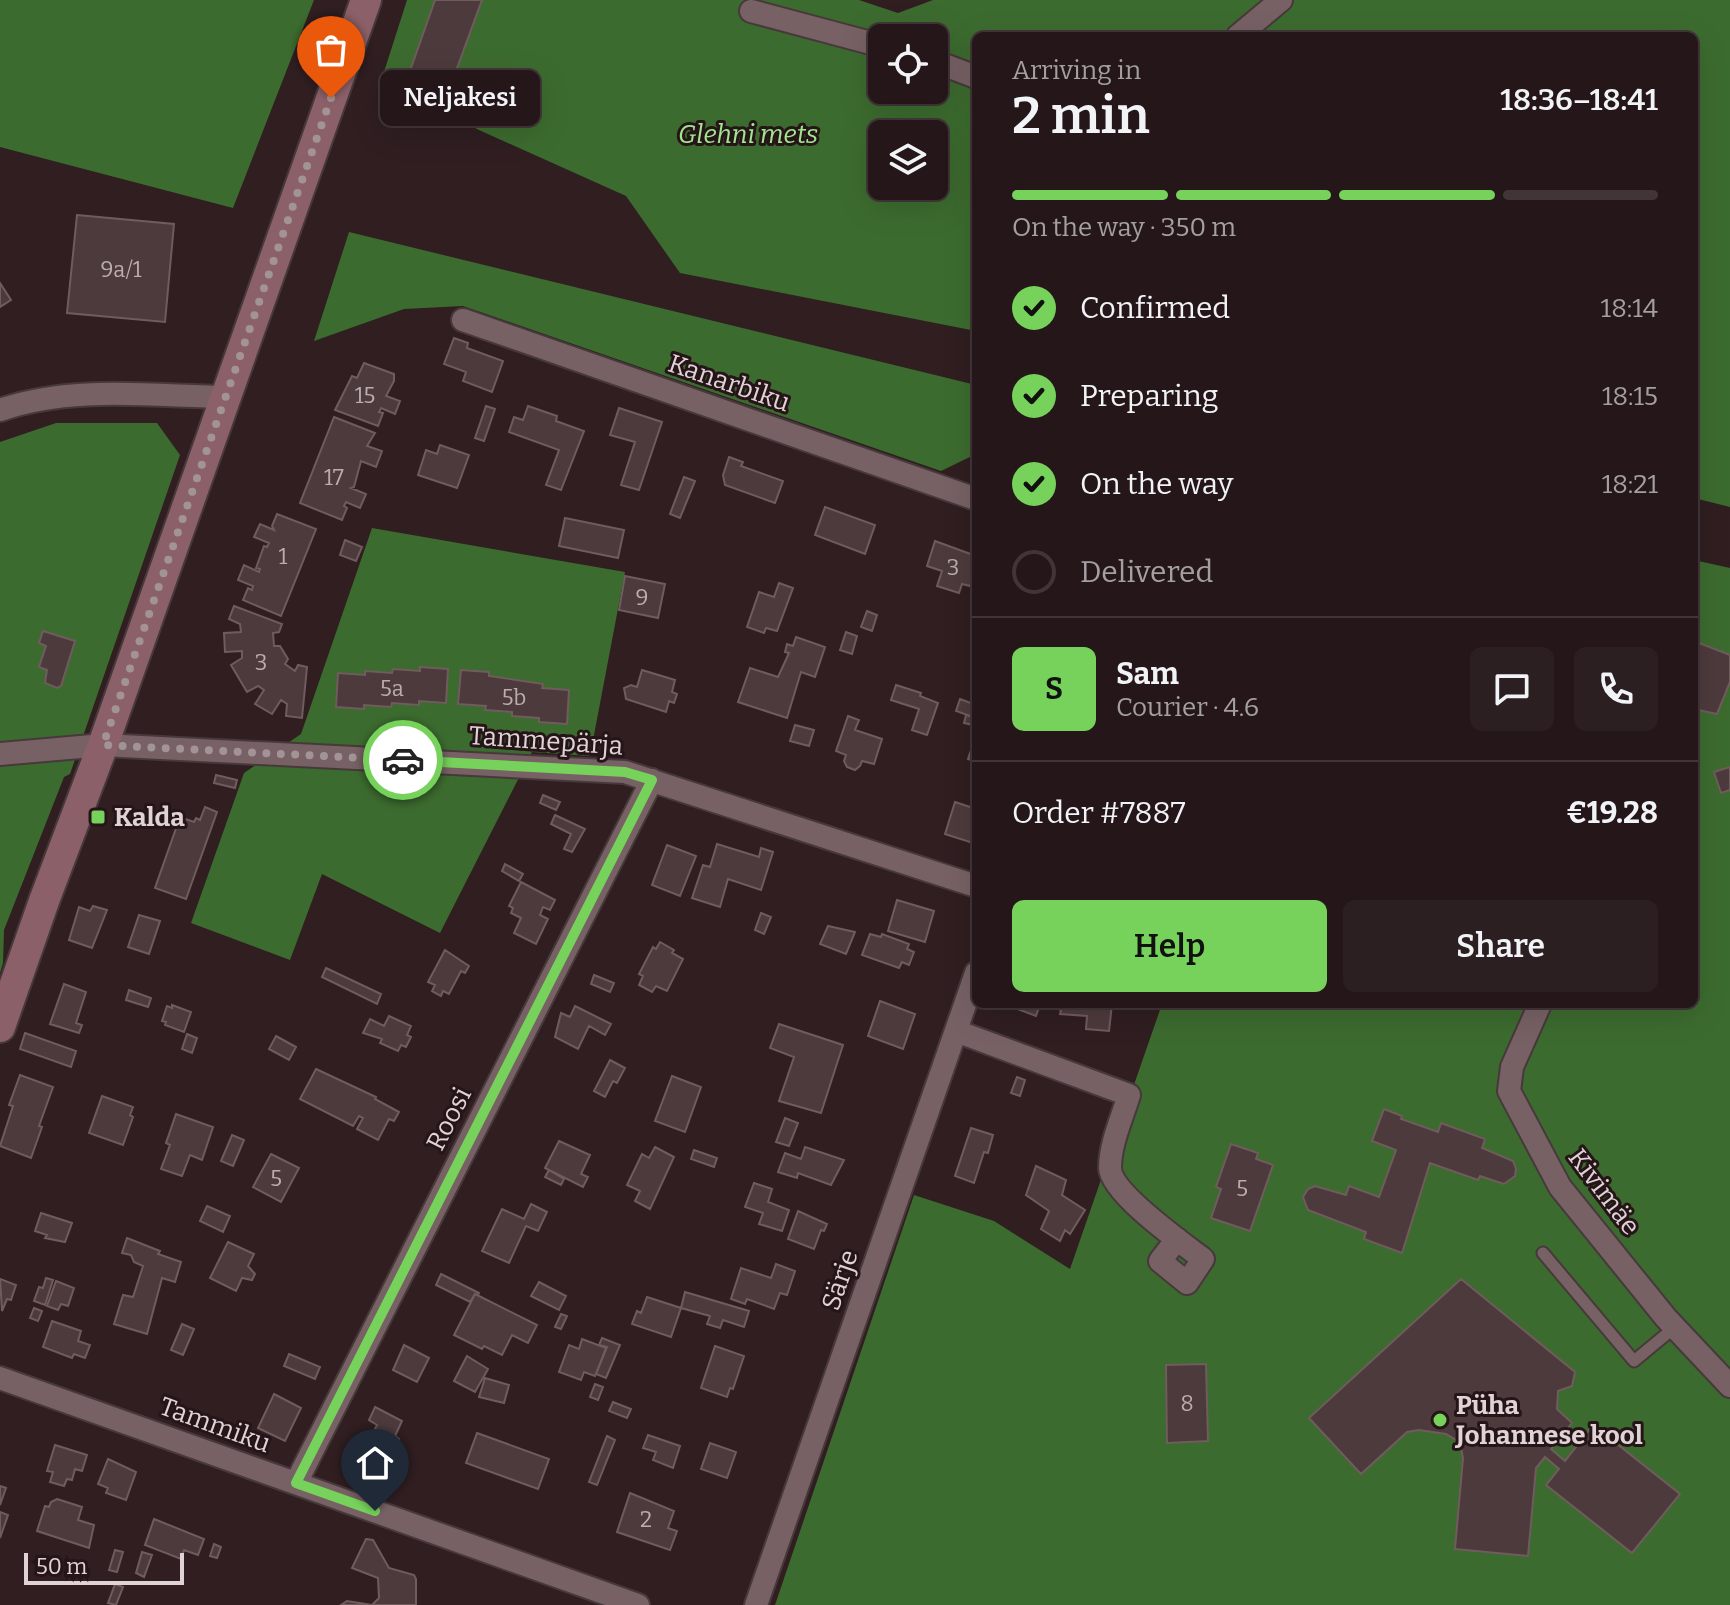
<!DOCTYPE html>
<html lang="en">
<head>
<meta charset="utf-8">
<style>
	:root { --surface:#241619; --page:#2c1f22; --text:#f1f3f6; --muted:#a39fa2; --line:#413538; --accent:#76d25a }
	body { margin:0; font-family:Bitter,serif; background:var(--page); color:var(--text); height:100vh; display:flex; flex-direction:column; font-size:30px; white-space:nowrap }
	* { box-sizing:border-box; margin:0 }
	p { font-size:26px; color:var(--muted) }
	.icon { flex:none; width:44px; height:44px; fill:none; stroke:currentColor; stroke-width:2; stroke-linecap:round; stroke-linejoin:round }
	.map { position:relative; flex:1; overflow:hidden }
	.drawer { position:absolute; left:972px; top:32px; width:726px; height:976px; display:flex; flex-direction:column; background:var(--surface); border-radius:12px; box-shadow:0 8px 32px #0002,0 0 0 2px var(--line) }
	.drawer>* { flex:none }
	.tools { position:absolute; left:868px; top:24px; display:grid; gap:16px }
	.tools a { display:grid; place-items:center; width:80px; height:80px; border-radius:12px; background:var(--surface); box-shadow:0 8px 32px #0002,0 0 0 2px var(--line); font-size:40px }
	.scale { position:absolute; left:24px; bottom:20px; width:160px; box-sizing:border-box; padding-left:8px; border:4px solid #e0d3d5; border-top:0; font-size:22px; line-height:28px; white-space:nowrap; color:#e0d3d5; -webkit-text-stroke:6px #261518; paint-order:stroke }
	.pin { position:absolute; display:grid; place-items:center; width:68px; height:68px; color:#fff; margin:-82px -34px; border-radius:50% 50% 50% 0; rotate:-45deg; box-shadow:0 0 8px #0007 }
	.pin .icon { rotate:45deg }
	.courier { position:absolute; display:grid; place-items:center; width:80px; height:80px; margin:-40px; border:6px solid #76d25a; border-radius:50%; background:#fff; color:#222; box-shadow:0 2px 10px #0007 }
	.bubble { position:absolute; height:56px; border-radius:12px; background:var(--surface); box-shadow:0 8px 32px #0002,0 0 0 2px var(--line); font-size:26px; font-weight:600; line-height:56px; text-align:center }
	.head em { font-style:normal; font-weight:600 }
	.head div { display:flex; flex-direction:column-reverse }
	.head { display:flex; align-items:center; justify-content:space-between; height:136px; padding:0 40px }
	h1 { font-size:52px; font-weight:600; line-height:60px }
	.bar { display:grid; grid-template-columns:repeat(4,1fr); gap:12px 8px; align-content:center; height:96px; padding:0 40px }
	.bar i { height:10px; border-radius:6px; background:var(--line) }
	.bar .selected { background:var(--accent) }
	.bar p { grid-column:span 4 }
	.line { display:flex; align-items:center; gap:20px; padding:0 40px; border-top:2px solid var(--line) }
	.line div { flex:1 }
	.round { display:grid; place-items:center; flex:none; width:84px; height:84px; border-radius:12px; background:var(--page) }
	ol { padding:0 40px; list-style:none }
	li { display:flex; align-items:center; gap:24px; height:88px }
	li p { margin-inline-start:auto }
	li .icon { padding:8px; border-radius:50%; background:var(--accent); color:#111; stroke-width:4 }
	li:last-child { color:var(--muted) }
	li i { width:44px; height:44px; border:4px solid var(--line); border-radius:50% }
	.primary-button { display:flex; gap:16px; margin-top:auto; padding:16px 40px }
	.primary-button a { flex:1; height:92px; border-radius:12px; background:var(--accent); color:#111; font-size:32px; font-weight:600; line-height:92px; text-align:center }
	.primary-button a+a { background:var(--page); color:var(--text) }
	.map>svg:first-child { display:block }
</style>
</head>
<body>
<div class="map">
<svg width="1730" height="1605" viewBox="0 0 1730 1605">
	<rect width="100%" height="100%" fill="#301e21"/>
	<path fill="#3c6b2f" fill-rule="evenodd" d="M0 0H314L233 208 0 147Z
		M407 0H859L898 13 933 0H1730V507L1694 498V36H976V331L680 273 626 196 479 130 417 98 383 75ZM882 38H934V90H882ZM882 134H934V186H882Z
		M349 232 976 385V454L941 471 463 306 404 309 314 341Z
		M56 423H157L180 455 70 774 64 777 4 930 3 963 0 973V442Z
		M372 528 625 572 590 756 532 752 440 933 322 874 290 960 191 923 244 773 301 734Z
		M1694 560 1730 568V1605H775L914 1195 994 1221 1070 1269 1162 1004H1694Z"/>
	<path fill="#4d3a3c" stroke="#705b5d" stroke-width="2" d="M435 0H482L453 79 410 71Z
		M77 215 174 224 165 322 67 313Z
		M0 283 11 300 0 307Z
		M454 338 468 343 467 348 503 361 492 392 463 381 466 372 444 364Z
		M364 363 394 374V381L386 396 400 401 395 414 381 408 379 412 383 413 378 426 335 410 352 376 357 378Z
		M486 406 495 409 484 441 475 438Z
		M528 406 557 416 556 421 584 431 561 490 546 485 559 450 509 432 514 417 523 420Z
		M619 408 662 422 639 490 621 485 635 442 610 435Z
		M334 417 375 433 367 446 382 451 376 467 361 461 354 487 351 488 366 494 360 508 346 502 344 506 347 508 342 520 300 503Z
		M440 445 469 455 457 488 418 475 426 450 437 454Z
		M729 457 743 462 741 466 783 481 775 503 725 485 723 475Z
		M684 477 695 481 680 518 670 514Z
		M825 507 875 525 865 554 815 535Z
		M277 514 316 529 281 616 243 600 248 588 252 590 253 586 238 580 244 565 259 572 260 569 256 568 264 546 267 547 269 543 254 537 260 524 274 530 272 526Z
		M565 518 624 530 618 558 559 546Z
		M345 540 362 547 356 561 340 555Z
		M935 541 976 556V568L970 586 962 584 959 593 937 586 942 571 927 566Z
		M625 576 665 584 658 618 619 610Z
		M779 583 793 588 777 631 766 628 764 633 747 627 759 592 774 597Z
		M234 606 282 624 279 632 273 633 274 646H280L288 659 285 664 295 671 298 665 307 667 302 718 286 716 287 704 281 700 272 714 255 704 264 690 258 686 247 692 231 665 242 658V651L225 652 224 633 241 632 240 624 229 619Z
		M867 611 877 615 872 631 861 627Z
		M43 631 75 641 61 686 57 688 45 683 47 670 39 667 46 646 39 643Z
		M846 632 857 636 852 654 840 650Z
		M796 637 825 647 815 677 801 672 787 718 738 702 750 668 778 677 789 653 785 652 787 644 793 646Z
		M1694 641 1730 655V682L1717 714 1694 709Z
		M420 667 448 669 446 703 419 701V705L392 703 391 707 364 705V709L336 707 338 673 365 675V671L392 673 393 669 420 671Z
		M461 670 489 672V676L543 684 542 688 569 690 567 724 539 722V718L512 716V712L485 710 486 706 458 704Z
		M642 670 675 680 672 692 677 694 674 703 669 701 666 712 626 699 624 688 631 685 637 687Z
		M896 685 921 693 920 696 938 703 927 735 912 730 919 709 891 700Z
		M960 699 976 705V718L956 711Z
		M966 715 975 718 973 725 964 723Z
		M848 716 859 720 855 730 882 739 874 764 862 761 860 766 855 770 847 767 844 761 846 755 836 751Z
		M795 725 814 730 809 746 790 741Z
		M976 736V762L968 759Z
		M1730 767V790L1721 793 1714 772Z
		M216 775 237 780 235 788 214 783Z
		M543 795 560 802 556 810 540 803Z
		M955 802 976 809V844L945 834Z
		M205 807 217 812 186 899 155 888 180 817 194 822 196 818 200 820Z
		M555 815 585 829 572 852 564 849 571 834 551 824Z
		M717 844 759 857 761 848 773 852 761 890 728 879 720 907 692 898 703 865 710 867Z
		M667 845 696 856 680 896 652 885Z
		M505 864 523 874 519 881 502 871Z
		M521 882 555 900 550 910 543 907 540 915 548 919 536 944 514 933 521 918 511 913 513 908 509 906Z
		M897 900 934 911 925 942 888 931Z
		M93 906 107 910 92 948 69 940 79 907 90 911Z
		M761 913 771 917 764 934 755 930Z
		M139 915 160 921 149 954 128 947Z
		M828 926 855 932 846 954 820 944Z
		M870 934 881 937 882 934 909 944 907 949 914 952 909 965 902 962 899 968 862 955Z
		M660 942 674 950 672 953 683 959 667 991 656 986 652 992 639 985 643 976 639 974 653 947 656 949Z
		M445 950 469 966 465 973 461 971 449 994 443 991 441 996 432 991 435 985 428 982Z
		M326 968 381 994 377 1004 322 977Z
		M594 975 614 983 610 992 591 984Z
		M64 984 86 992 76 1023 82 1025 79 1033 50 1024Z
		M129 990 151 998 148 1007 126 1000Z
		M880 1001 915 1014 903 1049 868 1036Z
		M1004 1004H1040L1036 1016Z
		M1045 1004H1112L1109 1031 1086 1029 1087 1016 1060 1014 1061 1010Z
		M172 1005 191 1012 184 1032 165 1025 166 1022 162 1021 167 1006 172 1008Z
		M575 1006 611 1024 605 1035 589 1026 578 1049 555 1037 561 1013 570 1017Z
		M389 1016 411 1026 407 1035 411 1037 406 1047 401 1045 398 1051 380 1043 382 1039 363 1033 370 1019 384 1026Z
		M779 1024 843 1045 821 1113 779 1101 794 1057 770 1048Z
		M25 1033 76 1051 71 1067 20 1049Z
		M187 1034 197 1038 192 1053 182 1049Z
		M276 1036 296 1047 289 1060 269 1049Z
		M610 1060 625 1068 617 1083 613 1081 605 1097 594 1091Z
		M316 1069 376 1097 375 1099 399 1112 394 1121 389 1119 378 1140 357 1129 363 1118 359 1116 353 1126 300 1099Z
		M20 1075 53 1087 39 1126 42 1127 31 1158 0 1146 13 1106 9 1105Z
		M672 1076 701 1087 685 1132 655 1121Z
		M1017 1077 1025 1080 1020 1096 1011 1093Z
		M102 1096 133 1107 130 1115 133 1117 123 1145 89 1133Z
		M1384 1109 1402 1116 1401 1119 1438 1132 1441 1123 1485 1139 1482 1148 1513 1161 1516 1169 1515 1176 1504 1184 1480 1176 1478 1180 1430 1163 1402 1253 1364 1239 1366 1232 1308 1210 1303 1197 1308 1189 1315 1186 1346 1195 1349 1186 1379 1197 1396 1150 1372 1141Z
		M176 1114 213 1127 202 1160 190 1155 182 1176 161 1169 170 1145 166 1143Z
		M785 1118 798 1123 789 1146 776 1142Z
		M971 1128 993 1135 988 1153 984 1152 974 1183 955 1176Z
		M232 1135 244 1140 233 1166 221 1161Z
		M559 1141 590 1155 581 1174 588 1177 583 1187 545 1168Z
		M1231 1144 1258 1153 1256 1159 1273 1165 1250 1231 1211 1218 1221 1189 1216 1187Z
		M655 1147 674 1157 650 1209 635 1201 640 1191 627 1185 642 1154 649 1158Z
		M805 1147 844 1160 831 1185 798 1173 797 1178 778 1172 785 1153 801 1159Z
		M694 1150 717 1158 714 1167 691 1159Z
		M271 1154 299 1168 281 1202 253 1187Z
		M1036 1166 1066 1180 1062 1195 1085 1210 1070 1234 1065 1230 1060 1241 1041 1229 1049 1211 1026 1195Z
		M549 1170 564 1179 561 1185 545 1177Z
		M754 1183 772 1189 768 1202 789 1210 782 1231 759 1224 763 1213 745 1207Z
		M531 1204 547 1212 538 1231 526 1226 509 1263 482 1251 502 1209 524 1219Z
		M207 1206 230 1216 223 1232 200 1221Z
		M798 1211 827 1224 824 1231 821 1230 814 1249 788 1239Z
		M41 1213 72 1223 65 1242 45 1238 47 1235 35 1231Z
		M127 1238 160 1251 158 1254 181 1262 175 1282 162 1278 147 1334 114 1324 123 1295 133 1297 143 1266 134 1262 131 1255 122 1253Z
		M228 1242 254 1254 248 1266 255 1274 252 1280 242 1278 236 1291 210 1278Z
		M776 1264 795 1271 787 1295 780 1293 774 1309 747 1299 745 1304 731 1299 741 1268 771 1278Z
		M441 1274 479 1293 478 1295 475 1294 470 1302 436 1285Z
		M46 1278 53 1280 45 1305 34 1301 39 1287 43 1288Z
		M0 1279 16 1285 11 1300 7 1299 2 1311Z
		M1461 1279 1575 1372 1572 1386 1558 1391 1557 1409 1572 1423 1551 1449 1565 1461 1593 1425 1680 1494 1632 1553 1546 1485 1559 1469 1545 1457 1536 1468 1528 1556 1455 1549 1463 1458 1461 1448 1456 1440 1446 1434 1419 1430 1407 1432 1361 1474 1309 1418Z
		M56 1281 74 1288 68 1306 61 1304 58 1310 47 1306Z
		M539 1282 566 1296 559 1310 531 1296Z
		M685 1292 749 1311 744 1327 723 1320 720 1328 707 1324 710 1316 681 1308Z
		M475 1294 537 1325 528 1343 512 1335 502 1355 484 1346 482 1349 454 1335Z
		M647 1297 681 1308 671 1337 632 1324 637 1311 641 1313Z
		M34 1308 42 1311 38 1321 30 1318Z
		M561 1314 567 1316 561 1329 555 1327Z
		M52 1321 81 1331 78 1341 90 1345 85 1358 74 1354 72 1358 43 1347Z
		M182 1324 194 1329 183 1355 171 1350Z
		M602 1338 620 1345 606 1378 596 1374 607 1347 599 1345Z
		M582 1339 606 1348 595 1376 584 1372 581 1380 559 1372 569 1345 579 1349Z
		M404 1345 429 1358 417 1382 393 1370Z
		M715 1346 744 1356 733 1389 730 1388 727 1397 701 1388Z
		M289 1354 320 1367 315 1379 284 1366Z
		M467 1356 488 1369 475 1392 454 1381Z
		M1206 1364 1208 1441 1167 1443 1166 1365Z
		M485 1378 509 1385 504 1403 479 1397Z
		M595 1384 603 1387 598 1400 590 1397Z
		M274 1394 301 1408 285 1441 258 1428Z
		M613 1402 631 1409 627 1418 609 1411Z
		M375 1407 402 1421 395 1436 399 1439 387 1460 365 1448 377 1425 369 1420Z
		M477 1433 549 1459 538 1489 466 1463Z
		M648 1435 680 1446 673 1468 653 1460 656 1452 643 1448Z
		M607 1436 615 1440 597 1485 589 1482Z
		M710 1443 736 1452 727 1478 701 1469Z
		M55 1445 87 1455 82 1471 75 1469 72 1480 67 1479 64 1486 50 1482 53 1472 47 1471Z
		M108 1459 136 1472 126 1500 106 1493 108 1488 98 1484Z
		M0 1486 6 1488 0 1505Z
		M630 1493 674 1511 668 1528 677 1531 670 1550 617 1532Z
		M57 1499 82 1507 78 1520 94 1525 89 1548 37 1531 45 1506 49 1507 51 1502Z
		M0 1512 8 1515 0 1538Z
		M154 1519 204 1539 198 1555 184 1550 181 1559 145 1545Z
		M366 1539 373 1540 389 1568 414 1575 416 1579V1605H341L347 1601 372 1605 379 1598 378 1578 352 1568Z
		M214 1544 221 1547 217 1558 210 1556Z
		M115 1550 123 1552 117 1572 109 1570Z
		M142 1552 152 1555 144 1577 136 1573Z
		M115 1584 123 1587 116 1605 108 1603Z"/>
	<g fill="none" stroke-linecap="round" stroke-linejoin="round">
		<defs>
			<path id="lane" d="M1543 1253 1634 1361 1675 1327"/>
			<path id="street" d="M751 11 882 46
				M1238 36 1281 0
				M934 61 976 77
				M463 320 976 499
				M0 410C71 385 152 396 227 397
				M0 754 103 745 625 772 976 886
				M1540 1004 1512 1067 1509 1091 1560 1187 1666 1318 1730 1386
				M956 1031 1129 1095C1122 1118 1110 1144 1110 1168 1111 1193 1182 1243 1203 1259L1187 1283 1160 1261 1177 1239
				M0 1378 638 1605
				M296 1483 652 780
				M756 1605 976 973"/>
			<path id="secondary" d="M0 1027 44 901 103 745 366 0"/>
		</defs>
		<use href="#lane" stroke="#47393b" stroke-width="15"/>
		<use href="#street" stroke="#47393b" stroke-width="26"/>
		<use href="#secondary" stroke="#47393b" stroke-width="34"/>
		<use href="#lane" stroke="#776164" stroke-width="11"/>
		<use href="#street" stroke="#776164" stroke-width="22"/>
		<use href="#secondary" stroke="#8c6068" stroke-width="30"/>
	</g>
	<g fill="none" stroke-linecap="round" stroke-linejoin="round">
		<path stroke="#a29496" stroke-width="8" stroke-dasharray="0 14.4" d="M331 98 103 745 403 760"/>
		<path stroke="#76d25a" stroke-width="10" d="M375 1511 296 1483 652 780 625 772 403 760"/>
	</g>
	<g fill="#76d25a" stroke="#261518" stroke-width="3">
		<rect x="90" y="809" width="16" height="16" rx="4"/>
		<circle cx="1440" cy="1420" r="8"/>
	</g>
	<g text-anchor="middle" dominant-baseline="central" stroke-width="6" stroke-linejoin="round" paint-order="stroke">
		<g font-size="22" fill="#bbadaf">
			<text x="121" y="269">9a/1</text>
			<text x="365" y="395">15</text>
			<text x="334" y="477">17</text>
			<text x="283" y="556">1</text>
			<text x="953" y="567">3</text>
			<text x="642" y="597">9</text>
			<text x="261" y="662">3</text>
			<text x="392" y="688">5a</text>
			<text x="514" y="697">5b</text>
			<text x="276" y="1178">5</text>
			<text x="1242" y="1188">5</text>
			<text x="1187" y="1403">8</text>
			<text x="646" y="1519">2</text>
		</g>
		<g font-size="26" font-style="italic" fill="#a2e690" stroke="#261518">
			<text x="748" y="134">Glehni mets</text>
		</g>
		<g font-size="26" fill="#e0d3d5" stroke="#261518">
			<text transform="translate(729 383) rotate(19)">Kanarbiku</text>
			<text transform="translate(546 741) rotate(4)">Tammepärja</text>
			<text transform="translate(449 1119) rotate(-63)">Roosi</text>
			<text transform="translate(1604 1192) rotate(53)">Kivimäe</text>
			<text transform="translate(840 1280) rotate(-71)">Särje</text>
			<text transform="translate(215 1425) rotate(20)">Tammiku</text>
		</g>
		<g font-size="26" font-weight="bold" fill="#e0d3d5" stroke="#261518" text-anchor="start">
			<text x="114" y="817">Kalda</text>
			<text x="1456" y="1405">Püha<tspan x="1456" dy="30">Johannese kool</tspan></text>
		</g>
	</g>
</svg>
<div class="tools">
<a><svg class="icon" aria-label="locate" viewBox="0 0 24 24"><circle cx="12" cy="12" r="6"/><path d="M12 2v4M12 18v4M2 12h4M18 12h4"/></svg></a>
<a><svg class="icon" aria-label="layers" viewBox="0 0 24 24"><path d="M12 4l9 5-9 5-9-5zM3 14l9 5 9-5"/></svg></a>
</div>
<div class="scale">50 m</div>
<div class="pin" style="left:331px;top:98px;background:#ea580c"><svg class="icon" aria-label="bag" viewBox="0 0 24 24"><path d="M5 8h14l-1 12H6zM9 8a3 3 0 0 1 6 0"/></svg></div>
<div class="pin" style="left:375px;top:1511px;background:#1f2937"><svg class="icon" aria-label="home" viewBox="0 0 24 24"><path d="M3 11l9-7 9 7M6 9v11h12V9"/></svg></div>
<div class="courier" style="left:403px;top:760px"><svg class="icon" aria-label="car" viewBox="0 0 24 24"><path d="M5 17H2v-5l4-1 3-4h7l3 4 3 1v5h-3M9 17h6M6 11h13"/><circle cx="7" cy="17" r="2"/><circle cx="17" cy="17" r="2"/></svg></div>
<div class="bubble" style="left:380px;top:70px;width:160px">Neljakesi</div>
<section class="drawer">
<div class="head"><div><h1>2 min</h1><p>Arriving in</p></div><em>18:36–18:41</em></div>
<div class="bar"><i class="selected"></i><i class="selected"></i><i class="selected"></i><i></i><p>On the way · 350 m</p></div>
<ol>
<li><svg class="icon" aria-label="check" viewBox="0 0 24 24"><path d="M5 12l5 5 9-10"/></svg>Confirmed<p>18:14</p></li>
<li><svg class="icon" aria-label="check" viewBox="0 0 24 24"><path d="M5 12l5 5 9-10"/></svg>Preparing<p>18:15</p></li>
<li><svg class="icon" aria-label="check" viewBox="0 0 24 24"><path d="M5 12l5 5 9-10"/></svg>On the way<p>18:21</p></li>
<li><i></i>Delivered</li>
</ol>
<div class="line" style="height:144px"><b class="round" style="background:var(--accent);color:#111">S</b><div><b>Sam</b><p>Courier · 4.6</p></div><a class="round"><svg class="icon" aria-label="chat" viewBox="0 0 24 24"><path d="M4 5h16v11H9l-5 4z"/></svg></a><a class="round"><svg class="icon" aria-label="phone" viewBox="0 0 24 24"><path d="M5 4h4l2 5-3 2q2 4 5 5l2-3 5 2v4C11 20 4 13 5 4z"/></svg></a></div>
<div class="line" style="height:104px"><div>Order #7887</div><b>€19.28</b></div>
<div class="primary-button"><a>Help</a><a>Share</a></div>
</section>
</div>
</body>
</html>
